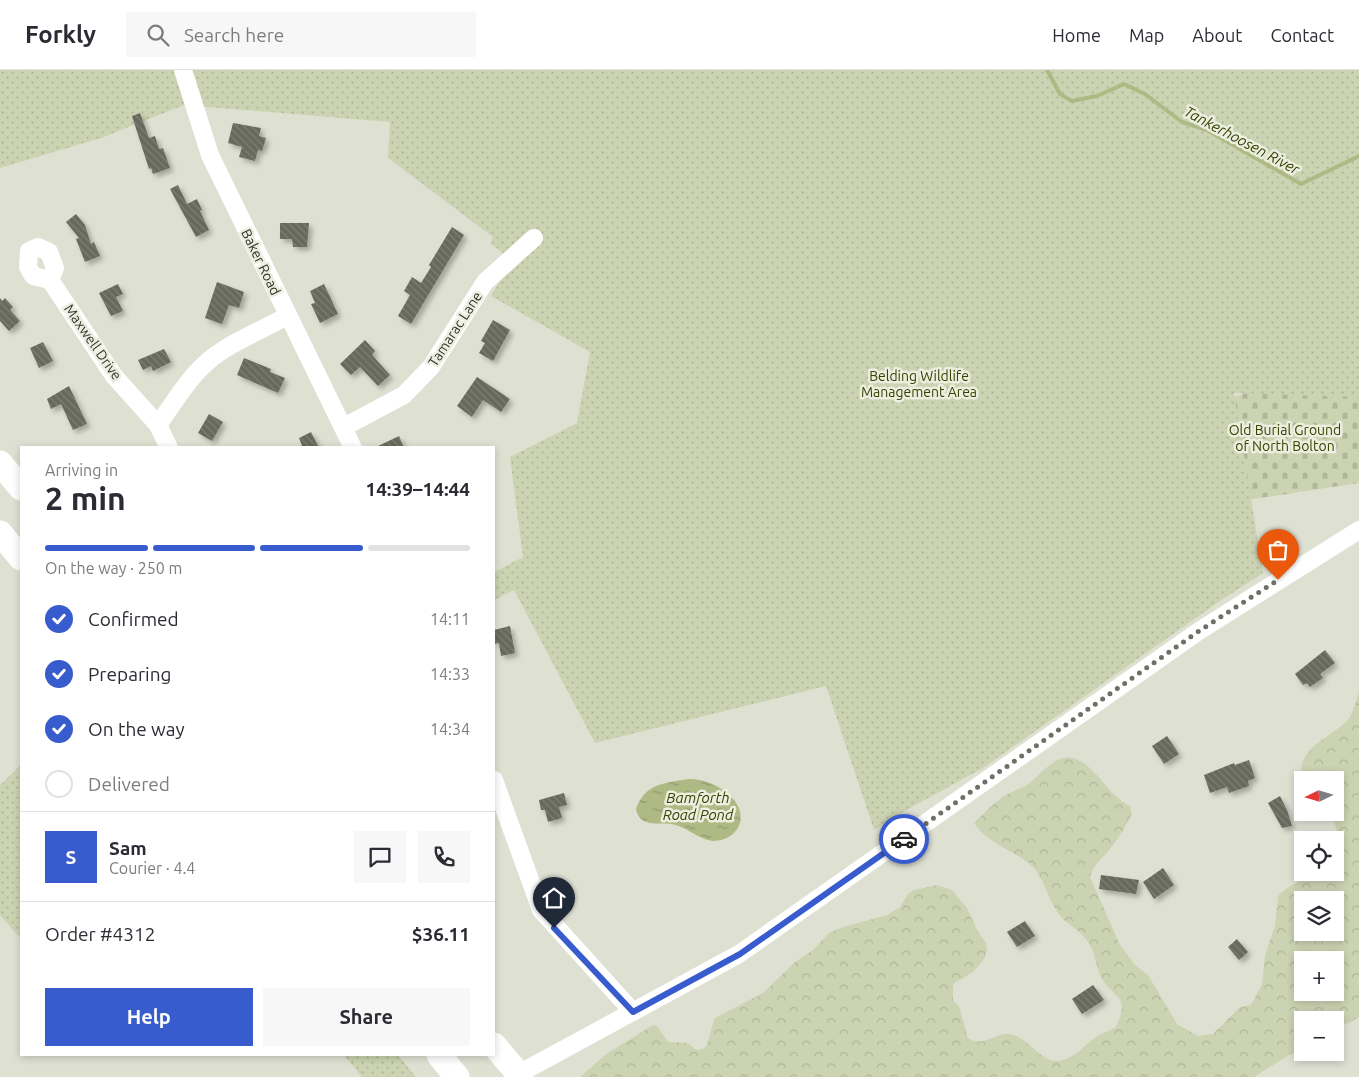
<!DOCTYPE html>
<html lang="en">
<head>
<meta charset="utf-8">
<style>
	:root { --surface:#fff; --page:#f7f7f7; --text:#2b2b33; --muted:#7c7c81; --line:#e1e1e2; --accent:#385ccd }
	body { margin:0; font-family:Ubuntu,sans-serif; background:var(--page); color:var(--text); height:100vh; display:flex; flex-direction:column; font-size:19px; white-space:nowrap }
	* { box-sizing:border-box; margin:0 }
	p { font-size:16px; color:var(--muted) }
	.icon { flex:none; width:28px; height:28px; fill:none; stroke:currentColor; stroke-width:2; stroke-linecap:round; stroke-linejoin:round }
	.map { position:relative; flex:1; overflow:hidden }
	.side { position:absolute; left:20px; top:376px; width:475px; height:610px; display:flex; flex-direction:column; background:var(--surface); border-radius:0px; box-shadow:0 2px 8px #0003 }
	.side>* { flex:none }
	.needle { width:32px; rotate:265deg }
	.tools { position:absolute; left:1294px; top:701px; display:grid; gap:10px }
	.tools a { display:grid; place-items:center; width:50px; height:50px; border-radius:0px; background:var(--surface); box-shadow:0 2px 8px #0003; font-size:25px }
	.pin { position:absolute; display:grid; place-items:center; width:42px; height:42px; color:#fff; margin:-51px -21px; border-radius:50% 50% 50% 0; rotate:-45deg; box-shadow:0 0 5px #0007 }
	.pin .icon { rotate:45deg }
	.courier { position:absolute; display:grid; place-items:center; width:50px; height:50px; margin:-25px; border:4px solid #385ccd; border-radius:50%; background:#fff; color:#222; box-shadow:0 1px 6px #0007 }
	.overview em { font-style:normal; font-weight:700 }
	.overview div { display:flex; flex-direction:column-reverse }
	.overview { display:flex; align-items:center; justify-content:space-between; height:85px; padding:0 25px }
	h1 { font-size:32px; font-weight:700; line-height:38px }
	.bar { display:grid; grid-template-columns:repeat(4,1fr); gap:8px 5px; align-content:center; height:60px; padding:0 25px }
	.bar i { height:6px; border-radius:4px; background:var(--line) }
	.bar .selected { background:var(--accent) }
	.bar p { grid-column:span 4 }
	.line { display:flex; align-items:center; gap:12px; padding:0 25px; border-top:1px solid var(--line) }
	.line div { flex:1 }
	.round { display:grid; place-items:center; flex:none; width:52px; height:52px; border-radius:0px; background:var(--page) }
	ol { padding:0 25px; list-style:none }
	li { display:flex; align-items:center; gap:15px; height:55px }
	li p { margin-inline-start:auto }
	li .icon { padding:5px; border-radius:50%; background:var(--accent); color:#fff; stroke-width:4 }
	li:last-child { color:var(--muted) }
	li i { width:28px; height:28px; border:2px solid var(--line); border-radius:50% }
	.primary-button { display:flex; gap:10px; margin-top:auto; padding:10px 25px }
	.primary-button a { flex:1; height:58px; border-radius:0px; background:var(--accent); color:#fff; font-size:20px; font-weight:700; line-height:58px; text-align:center }
	.primary-button a+a { background:var(--page); color:var(--text) }
	header { display:flex; align-items:center; gap:30px; box-sizing:border-box; height:70px; padding:0 25px; background:var(--surface); border-bottom:1px solid var(--line) }
	header strong { font-size:24px }
	nav { display:flex; gap:28px; margin-inline-start:auto; font-size:18px }
	.search { width:350px; height:45px; background:var(--page); display:flex; align-items:center; gap:12px; box-sizing:border-box; padding:0 18px; border-radius:0px; color:var(--muted); font-size:19px }
	.map>svg:first-child { display:block }
</style>
</head>
<body>
<header>
<strong>Forkly</strong>
<div class="search"><svg class="icon" aria-label="search" viewBox="0 0 24 24"><circle cx="10" cy="10" r="6"/><path d="M15 15l6 6"/></svg>Search here</div>
<nav><a>Home</a><a>Map</a><a>About</a><a>Contact</a></nav>
</header>
<div class="map">
<svg width="1359" height="1007" viewBox="0 0 1359 1007">
	<defs>
		<pattern id="forest-crowns" width="20" height="18" patternUnits="userSpaceOnUse" patternTransform="scale(1.25)"><rect width="20" height="18" fill="#ccd3b2"/><path d="M2 6a3 3 0 1 1 6 0M12 15a3 3 0 1 1 6 0" fill="none" stroke="#b0b699"/></pattern>
		<pattern id="cemetery-stones" width="16" height="16" patternUnits="userSpaceOnUse" patternTransform="scale(1.25)"><rect width="16" height="16" fill="#ccd3b2"/><path d="M2 7V4a2 2 0 0 1 4 0v3zM10 15v-3a2 2 0 0 1 4 0v3z" fill="#b0b699"/></pattern>
		<pattern id="park-dots" width="8" height="8" patternUnits="userSpaceOnUse" patternTransform="scale(1.25)"><rect width="8" height="8" fill="#ccd3b2"/><path d="M2 2h.1M6 6h.1" fill="none" stroke="#b0b699" stroke-width="1.8" stroke-linecap="round"/></pattern>
		<pattern id="water-ripples" width="26" height="14" patternUnits="userSpaceOnUse" patternTransform="scale(1.25)"><rect width="26" height="14" fill="#afb984"/><path d="M2 4q2-2 4 0t4 0M15 11q2-2 4 0t4 0" fill="none" stroke="#8f976c"/></pattern>
		<pattern id="building-back-hatch" width="6" height="6" patternUnits="userSpaceOnUse" patternTransform="scale(1.25)"><rect width="6" height="6" fill="#66695b"/><path d="M-1 5l2 2M0 0l6 6M5-1l2 2" fill="none" stroke="#7d7f74"/></pattern>
		<filter id="shadow"><feDropShadow dx="3.5" dy="3.5" stdDeviation="2.5" flood-color="#0004"/></filter>
	</defs>
	<rect width="100%" height="100%" fill="#dee1d2"/>
	<path fill="url(#forest-crowns)" fill-rule="evenodd" d="M1359 620V947L1349 953 1335 956V950H1302V977L1254 1007H580L605 985 653 955 657 956 668 972 687 973 697 980 704 979C711 969 710 959 715 948L763 923 794 893 813 880 829 863 843 857 887 845 900 837 908 824 914 820 937 815 952 820 967 838 977 860 986 873 987 881 984 889 973 902 953 914V930L959 936 968 968C983 977 990 966 1005 964 1029 963 1040 997 1063 990 1077 986 1084 975 1095 968 1101 963 1110 961 1116 957 1132 923 1111 929 1100 905 1095 893 1095 880 1086 869 1078 858 1063 853 1056 840 1048 827 1043 807 1032 796 1014 780 987 774 974 753 986 741 1000 726 1016 720 1020 718 1023 718 1027 715 1043 704 1058 677 1082 692 1101 704 1109 726 1130 736L1132 744C1126 756 1119 767 1111 778 1103 788 1093 794 1090 807L1120 875 1135 895 1148 905 1177 954 1198 966 1213 964 1240 937 1251 935 1262 915 1265 885 1275 856 1278 826C1292 812 1316 802 1335 802L1340 776 1335 754 1329 743 1335 742V710H1305C1289 684 1331 666 1346 652 1354 644 1356 630 1359 620ZM1302 830H1335V862H1302ZM1302 890H1335V922H1302Z"/>
	<path fill="url(#cemetery-stones)" d="M1359 307V413L1240 431 1230 329 1260 317Z"/>
	<path fill="url(#park-dots)" d="M0 0H1359V327L1234 323 1263 503 1217 533 983 698 890 749 874 760 826 616 595 673 514 520 494 530V502L523 487 510 387 577 353 590 282 491 226 512 190 491 174 493 167 388 88 390 52 184 35 101 68 0 98Z
		M21 695V869L0 845V715Z
		M344 985H398L416 1007H362Z"/>
	<path fill="url(#water-ripples)" d="M689 709C705 709 722 716 733 729 750 748 737 770 714 771 701 771 686 756 671 754 658 753 639 757 636 739 645 713 665 713 689 709Z"/>
	<g fill="none" stroke-linecap="round" stroke-linejoin="round">
		<path stroke="#afb984" stroke-width="4" d="M1047 0 1060 24 1072 31 1097 26 1124 14 1145 24 1182 52 1207 60 1301 114 1359 86"/>
	</g>
	<path fill="url(#building-back-hatch)" filter="url(#shadow)" d="M140 43 149 68 155 66 159 79 163 78 170 98 153 104 151 98 149 99 132 46Z
		M233 53 261 58 259 66 266 68 262 81 258 80 255 91 239 87 242 77 228 73Z
		M178 115 187 134 197 129 202 140 200 141 209 160 196 167 170 119Z
		M76 144 85 155 91 174 94 172 100 186 85 192 76 169 79 168 66 152Z
		M280 153H309L307 177H293L292 169H280Z
		M452 157 464 165 411 254 398 246 410 225 404 221 412 207 421 213 431 197 429 195Z
		M217 212 244 222 239 238 229 235 222 254 205 248Z
		M118 214 123 224 116 227 123 241 111 246 99 223Z
		M324 214 338 244 320 253 311 234 315 233 310 221Z
		M0 228 2 231 5 228 13 237 10 240 20 251 9 261 0 251Z
		M493 250 510 260 493 291 479 283 485 273 481 271Z
		M365 270 375 281 372 285 390 305 378 316 360 297 351 305 340 294Z
		M43 272 53 291 39 298 30 278Z
		M164 279 171 292 153 301 151 296 143 300 138 290Z
		M244 288 271 299 270 302 285 308 278 323 237 305Z
		M477 307 510 329 501 342 483 330 472 347 457 336Z
		M69 316 87 354 73 360 61 334 51 339 47 329Z
		M209 344 223 352 212 371 198 363Z
		M311 362 319 378H303L299 368Z
		M399 366 404 378H374Z
		M510 556 515 583 501 586 499 573 494 574V560Z
		M1325 580 1335 593 1320 604 1323 608 1310 617 1307 613 1303 615 1295 604Z
		M1167 666 1179 684 1164 694 1152 676Z
		M1249 690 1255 708 1248 711 1249 716 1229 723 1227 717 1210 723 1204 705 1234 693 1235 695Z
		M564 723 567 735 559 737 562 748 548 752 545 740H541L539 730Z
		M1280 726 1287 740 1292 756 1282 758 1268 733Z
		M1163 798 1174 815 1154 829 1143 812Z
		M1101 805 1139 810 1136 824 1099 819Z
		M1025 851 1035 866 1017 877 1007 862Z
		M1237 869 1248 882 1239 890 1228 877Z
		M1093 915 1104 930 1082 944 1072 929Z"/>
	<g fill="none" stroke-linecap="round" stroke-linejoin="round">
		<path stroke="#fff" stroke-width="18" d="M183 0 210 85 353 378
			M50 210 55 198 49 182 38 177 29 181 28 197 33 206 50 210 114 306 158 355 169 378
			M158 355C173 334 187 310 206 293 228 273 261 261 287 246
			M344 357 404 325 431 297 485 212 534 168
			M494 710 541 840 633 942
			M513 1007 739 884 1199 561 1359 460"/>
		<path stroke="#fff" stroke-width="25" d="M0 393 21 418
			M0 463 21 488
			M494 975 521 1007
			M439 985 457 1007"/>
	</g>
	<g fill="none" stroke-linecap="round" stroke-linejoin="round">
		<path stroke="#6e6f67" stroke-width="5" stroke-dasharray="0 9" d="M904 769 1199 561 1278 510"/>
		<path stroke="#385ccd" stroke-width="6" d="M554 858 633 942 740 884 904 769"/>
	</g>
	<g text-anchor="middle" dominant-baseline="central" stroke-width="5" stroke-linejoin="round" paint-order="stroke">
		<g font-size="14" fill="#31322d" stroke="#ebefdf">
			<text transform="translate(261 192) rotate(64)">Baker Road</text>
			<text transform="translate(455 259) rotate(-57)">Tamarac Lane</text>
			<text transform="translate(93 272) rotate(55)">Maxwell Drive</text>
		</g>
		<g font-size="14" fill="#3a4100" stroke="#ebefdf">
			<text x="919" y="306">Belding Wildlife<tspan x="919" dy="16">Management Area</tspan></text>
			<text x="1285" y="360">Old Burial Ground<tspan x="1285" dy="16">of North Bolton</tspan></text>
		</g>
		<g font-size="15" font-style="italic" fill="#394000" stroke="#ebefdf">
			<text transform="translate(1242 70) rotate(28)">Tankerhoosen River</text>
			<text x="698" y="727">Bamforth<tspan x="698" dy="17">Road Pond</tspan></text>
		</g>
	</g>
</svg>
<div class="tools">
<a><svg class="needle" viewBox="-14 -14 28 28"><path d="M0-13l5 13h-10z" fill="#e53935"/><path d="M0 13l5-13h-10z" fill="#7c7c81"/></svg></a>
<a><svg class="icon" aria-label="locate" viewBox="0 0 24 24"><circle cx="12" cy="12" r="6"/><path d="M12 2v4M12 18v4M2 12h4M18 12h4"/></svg></a>
<a><svg class="icon" aria-label="layers" viewBox="0 0 24 24"><path d="M12 4l9 5-9 5-9-5zM3 14l9 5 9-5"/></svg></a>
<a>+</a>
<a>−</a>
</div>
<div class="pin" style="left:1278px;top:510px;background:#ea580c"><svg class="icon" aria-label="bag" viewBox="0 0 24 24"><path d="M5 8h14l-1 12H6zM9 8a3 3 0 0 1 6 0"/></svg></div>
<div class="pin" style="left:554px;top:858px;background:#1f2937"><svg class="icon" aria-label="home" viewBox="0 0 24 24"><path d="M3 11l9-7 9 7M6 9v11h12V9"/></svg></div>
<div class="courier" style="left:904px;top:769px"><svg class="icon" aria-label="car" viewBox="0 0 24 24"><path d="M5 17H2v-5l4-1 3-4h7l3 4 3 1v5h-3M9 17h6M6 11h13"/><circle cx="7" cy="17" r="2"/><circle cx="17" cy="17" r="2"/></svg></div>
<section class="side">
<div class="overview"><div><h1>2 min</h1><p>Arriving in</p></div><em>14:39–14:44</em></div>
<div class="bar"><i class="selected"></i><i class="selected"></i><i class="selected"></i><i></i><p>On the way · 250 m</p></div>
<ol>
<li><svg class="icon" aria-label="check" viewBox="0 0 24 24"><path d="M5 12l5 5 9-10"/></svg>Confirmed<p>14:11</p></li>
<li><svg class="icon" aria-label="check" viewBox="0 0 24 24"><path d="M5 12l5 5 9-10"/></svg>Preparing<p>14:33</p></li>
<li><svg class="icon" aria-label="check" viewBox="0 0 24 24"><path d="M5 12l5 5 9-10"/></svg>On the way<p>14:34</p></li>
<li><i></i>Delivered</li>
</ol>
<div class="line" style="height:90px"><b class="round" style="background:var(--accent);color:#fff">S</b><div><b>Sam</b><p>Courier · 4.4</p></div><a class="round"><svg class="icon" aria-label="chat" viewBox="0 0 24 24"><path d="M4 5h16v11H9l-5 4z"/></svg></a><a class="round"><svg class="icon" aria-label="phone" viewBox="0 0 24 24"><path d="M5 4h4l2 5-3 2q2 4 5 5l2-3 5 2v4C11 20 4 13 5 4z"/></svg></a></div>
<div class="line" style="height:65px"><div>Order #4312</div><b>$36.11</b></div>
<div class="primary-button"><a>Help</a><a>Share</a></div>
</section>
</div>
</body>
</html>
